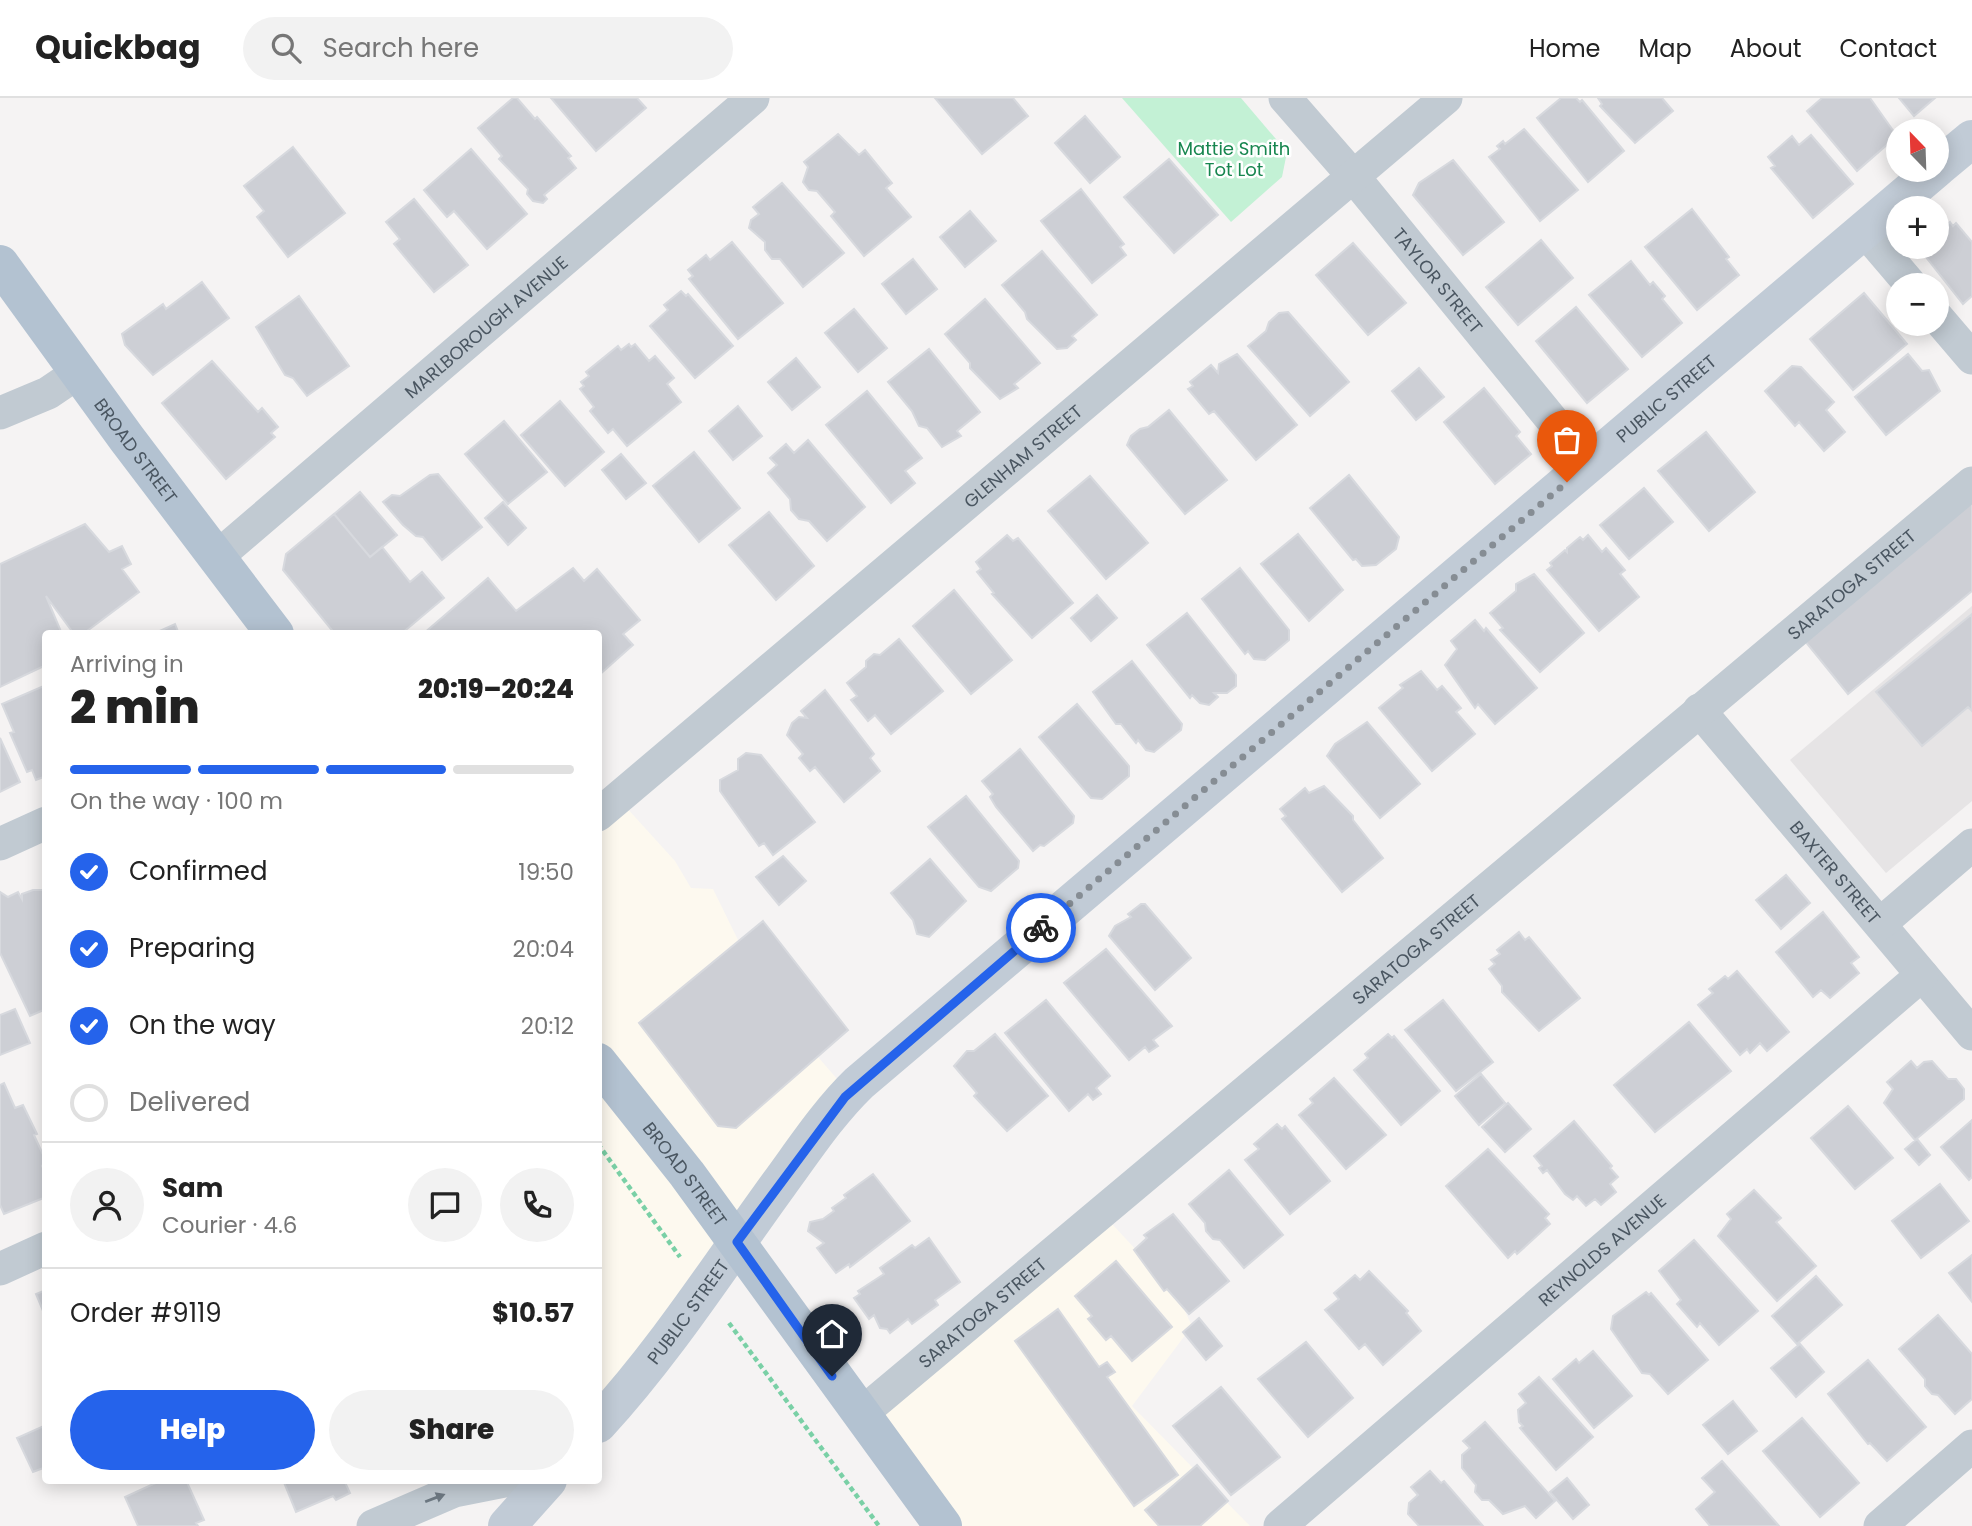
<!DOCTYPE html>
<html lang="en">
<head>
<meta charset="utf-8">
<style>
	:root { --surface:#fff; --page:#f2f2f2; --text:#222; --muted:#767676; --line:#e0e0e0; --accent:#2563eb }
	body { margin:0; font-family:Poppins,sans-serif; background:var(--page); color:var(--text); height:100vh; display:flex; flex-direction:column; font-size:26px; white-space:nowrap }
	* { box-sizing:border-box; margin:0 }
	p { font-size:23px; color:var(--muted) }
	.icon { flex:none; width:38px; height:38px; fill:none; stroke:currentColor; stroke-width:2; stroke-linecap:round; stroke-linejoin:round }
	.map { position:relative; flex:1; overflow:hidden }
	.side { position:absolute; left:42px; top:532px; width:560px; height:854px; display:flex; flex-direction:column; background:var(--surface); border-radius:7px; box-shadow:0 4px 18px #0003 }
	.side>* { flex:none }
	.needle { width:46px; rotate:337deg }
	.controls { position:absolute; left:1886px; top:21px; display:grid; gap:14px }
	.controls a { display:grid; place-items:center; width:63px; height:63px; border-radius:50%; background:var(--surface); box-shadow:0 4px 18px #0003; font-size:35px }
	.pin { position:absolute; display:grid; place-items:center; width:60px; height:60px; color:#fff; margin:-72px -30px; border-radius:50% 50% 50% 0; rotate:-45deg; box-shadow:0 0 7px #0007 }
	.pin .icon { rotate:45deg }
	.courier { position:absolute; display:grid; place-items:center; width:70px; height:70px; margin:-35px; border:5px solid #2563eb; border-radius:50%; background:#fff; color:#222; box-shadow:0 2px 9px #0007 }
	.overview em { font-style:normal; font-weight:800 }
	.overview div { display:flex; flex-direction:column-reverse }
	.overview { display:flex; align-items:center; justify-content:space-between; height:119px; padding:0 28px }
	h1 { font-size:46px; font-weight:800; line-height:52px }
	.bar { display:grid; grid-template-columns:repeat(4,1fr); gap:10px 7px; align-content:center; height:84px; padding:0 28px }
	.bar i { height:9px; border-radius:5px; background:var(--line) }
	.bar .on { background:var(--accent) }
	.bar p { grid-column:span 4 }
	.line { display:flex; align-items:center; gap:18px; padding:0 28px; border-top:2px solid var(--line) }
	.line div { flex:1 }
	.round { display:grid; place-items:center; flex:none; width:74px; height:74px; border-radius:37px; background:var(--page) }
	ol { padding:0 28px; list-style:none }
	li { display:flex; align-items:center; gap:21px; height:77px }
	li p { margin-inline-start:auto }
	li .icon { padding:7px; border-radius:50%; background:var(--accent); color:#fff; stroke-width:4 }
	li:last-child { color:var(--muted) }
	li i { width:38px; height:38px; border:4px solid var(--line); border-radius:50% }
	.action { display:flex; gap:14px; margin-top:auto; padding:14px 28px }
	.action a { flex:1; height:80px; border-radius:42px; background:var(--accent); color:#fff; font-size:28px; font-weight:800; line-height:80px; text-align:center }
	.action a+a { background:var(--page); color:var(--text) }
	header { display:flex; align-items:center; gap:42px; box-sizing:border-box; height:98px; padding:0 35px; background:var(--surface); border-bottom:2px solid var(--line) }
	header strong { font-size:33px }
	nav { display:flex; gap:38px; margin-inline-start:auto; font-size:24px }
	.search { width:490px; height:63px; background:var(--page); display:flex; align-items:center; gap:18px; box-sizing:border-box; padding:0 24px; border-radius:38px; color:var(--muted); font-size:26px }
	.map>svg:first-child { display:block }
</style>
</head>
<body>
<header>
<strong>Quickbag</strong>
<div class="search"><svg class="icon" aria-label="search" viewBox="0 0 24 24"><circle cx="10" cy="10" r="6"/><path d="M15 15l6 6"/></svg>Search here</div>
<nav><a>Home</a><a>Map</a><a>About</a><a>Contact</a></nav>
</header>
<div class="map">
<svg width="1972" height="1428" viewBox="0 0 1972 1428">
	<rect width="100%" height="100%" fill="#f5f3f3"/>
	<path fill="#fdf9ef" d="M615 697 675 763 691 790 713 791 766 899 857 1004 599 1335 598 710Z
		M1106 1123 1113 1127 1163 1181 1173 1188 1192 1228 1132 1308 1250 1428H922L868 1325Z"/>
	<path fill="#e6e4e5" d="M1972 508V703L1886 775 1790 662Z"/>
	<path fill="#c3f1d5" d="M1122 0H1241L1287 54 1282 79 1231 124Z"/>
	<path fill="#cdcfd5" stroke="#d7d9de" stroke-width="2" d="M513 0H517L535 21 537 19 571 58 568 60 576 70 544 97 547 101 543 105 533 103 527 96 528 91 499 61 502 58 478 30Z
		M551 0H637L646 10 596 53Z
		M935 0H1013L1028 18 982 56Z
		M1561 0H1576L1580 4 1582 2 1624 53 1588 84 1537 20Z
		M1598 0H1662L1673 13 1635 45 1600 8 1602 6Z
		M1822 0H1870L1897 38 1857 73 1807 13Z
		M1899 0H1935L1914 18Z
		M1085 18 1120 59 1090 85 1055 45Z
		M1524 31 1578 92 1540 123 1489 59 1500 51 1497 48 1503 43 1505 46Z
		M838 36 859 57 865 52 892 85 886 90 911 119 864 158 831 118 835 114 817 93 809 92 803 84 808 69 804 64Z
		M1811 37 1853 86 1813 120 1771 70 1775 68 1768 59 1792 38 1799 47Z
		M293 49 345 115 288 159 257 119 264 113 244 88Z
		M471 51 527 116 487 151 454 113 447 119 424 92Z
		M1169 61 1218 117 1174 155 1124 99Z
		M1453 62 1504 124 1463 157 1413 97 1419 85Z
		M782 85 844 155 803 189 780 161H772L765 152V144L749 130 751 122 759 116 753 109Z
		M1081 91 1124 146 1120 149 1126 157 1092 185 1041 123Z
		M414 101 468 167 434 194 394 146 400 141 386 124Z
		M1692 111 1729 159 1726 161 1739 177 1697 212 1645 149Z
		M970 113 996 143 965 169 940 139Z
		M1950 124 1953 128 1956 125 1972 144V198L1963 206 1918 149H1937V134Z
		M1541 142 1573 180 1518 227 1486 189Z
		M732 144 783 205 738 241 689 181 693 178 688 172 706 157 710 162Z
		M1353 145 1406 205 1368 237 1316 177Z
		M1042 153 1097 217 1072 238 1076 242 1067 250 1057 251 1027 221 1025 214 1002 187Z
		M913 161 937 191 906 216 882 186Z
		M1631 163 1650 187 1653 184 1665 198 1662 201 1682 225 1642 259 1589 197Z
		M202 184 229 220 153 277 125 247 122 236 163 206 166 211Z
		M681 193 686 198 688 196 733 248 695 280 650 228 668 212 664 207Z
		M1864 195 1907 246 1853 292 1810 241Z
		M299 198 349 268 307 298 293 280 285 277 256 229Z
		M985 201 1040 265 1014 286 1018 290 1000 301 970 270V265L945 236Z
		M1576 209 1628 271 1587 305 1536 243Z
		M854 211 887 250 858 274 825 235Z
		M1288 214 1349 284 1310 318 1248 248 1266 233 1269 224 1279 215Z
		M629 246 631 249 635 246 649 263 655 258 674 280 667 286 681 304 627 348 613 331 608 335 590 313 594 309 580 291 584 288 581 284 589 278 586 274 618 248 621 252Z
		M929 251 980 314 957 333 961 338 942 349 927 330 919 328 912 313 888 284Z
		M1237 256 1297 327 1256 362 1214 313 1209 316 1188 291 1193 288 1190 284 1211 267 1218 275 1219 266Z
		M1908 256 1922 273 1929 272 1940 293 1886 337 1855 299Z
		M796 260 820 289 792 312 768 284Z
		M212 263 258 314 262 310 278 329 271 335 275 339 226 381 162 305Z
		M1792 268 1801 269 1834 304 1826 312 1845 334 1824 353 1799 324 1795 328 1765 293Z
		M1419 270 1444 299 1416 322 1392 293Z
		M1484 290 1520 334 1516 338 1531 356 1495 386 1444 324Z
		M867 293 922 360 905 373 915 385 891 405 826 327Z
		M560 303 604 354 565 388 521 337Z
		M738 308 762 338 733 362 709 333Z
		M1169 312 1227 382 1185 416 1127 347 1131 338 1140 331 1148 329Z
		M504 323 547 374 508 406 465 356Z
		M1706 334 1755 394 1709 433 1658 373Z
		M808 342 865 409 827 443 809 423 799 421 791 412 790 401 768 375 777 367 770 360 786 346 794 355Z
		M694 354 740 410 699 444 653 388Z
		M621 356 646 385 626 401 602 372Z
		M438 376 482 429 442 462 423 439 416 438 403 427 383 404 392 397 400 398 430 377Z
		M1349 377 1399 439 1396 451 1376 467 1362 468 1356 461 1353 462 1310 410Z
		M1090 378 1148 445 1106 481 1048 413Z
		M1644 390 1673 424 1629 461 1600 427Z
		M360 394 397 437 370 459 334 416Z
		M1972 399V493L1848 596 1800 537Z
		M503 404 526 430 508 447 485 420Z
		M769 414 814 468 776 502 729 447Z
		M334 416 370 459 382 449 410 484 422 474 444 500 401 536H335L283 472 286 456Z
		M85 426 109 454 122 448 131 466 122 471 139 494 83 536H74L46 498 62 536H46V567L0 589V466Z
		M1298 436 1343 492 1309 523 1261 466Z
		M1007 437 1013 443 1018 440 1073 505 1032 540 992 496 994 495 977 474 981 471 976 464Z
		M1588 437 1602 454 1606 450 1625 472 1620 476 1639 499 1599 533 1547 472 1552 468 1550 465 1565 452 1567 454V450L1580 439 1583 442Z
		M573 470 584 483 597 471 640 522 623 536 633 547 598 578V536H423L488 480 516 513Z
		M1240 470 1289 532V542L1265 562 1254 561 1248 553 1245 556 1202 501Z
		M1534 476 1584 535 1540 574 1500 532 1503 530 1490 515 1516 493V486Z
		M954 492 1012 562 971 596 913 528Z
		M1097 497 1117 520 1091 543 1071 520Z
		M1187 515 1236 577V588L1227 595H1214L1218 599 1209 607 1200 605 1192 597 1190 600 1147 547Z
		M1972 516V613L1968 609 1922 648 1876 594Z
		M1475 522 1484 533 1486 530 1537 590 1495 626 1478 606 1475 610 1445 567 1457 551 1451 543Z
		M175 526 179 536H153Z
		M899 541 943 593 891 636 875 617 868 623 851 602 857 598 847 585 866 569V563L874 556 880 557Z
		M1132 563 1182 626 1181 632 1154 654 1146 652 1138 642 1136 645 1121 626H1116L1093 594Z
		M1421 573 1437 592 1442 588 1461 610 1456 614 1475 636 1432 673 1379 610 1403 590 1400 587Z
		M46 587V678L36 682 32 672 27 674 10 635 14 634 2 606Z
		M825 592 874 656 870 660 880 673 844 704 815 669 810 673 799 660 803 656 787 637 792 625 799 619 807 620 801 613Z
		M1077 606 1129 668V678L1102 701 1091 700 1039 639Z
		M1367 624 1420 686 1380 720 1327 658 1335 646Z
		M0 640 20 684 0 694Z
		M1020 651 1074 718 1073 725 1044 748 1040 747 1033 753 996 709 990 699 993 696 982 683Z
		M746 655 761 657 815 724 773 757 764 745 759 748 720 693V682L738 672V661Z
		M1324 688 1353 718V722L1383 760 1342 794 1282 721 1286 718 1280 711 1305 690 1309 695Z
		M966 698 1019 763 1018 770 991 793 979 789 928 729Z
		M783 758 806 783 779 807 756 779Z
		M930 761 966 803 929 839 917 836 913 822 891 795Z
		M1786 777 1810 805 1781 831 1756 802Z
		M33 792H46V911L30 918 0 855V794L8 799 18 794 22 801V796Z
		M1141 806H1145L1191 860 1155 892 1109 838 1115 828 1131 819 1128 816Z
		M1823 814 1859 859 1851 865 1859 875 1830 900 1821 892 1813 899 1776 854Z
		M763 823 848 932 736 1030 718 1028 639 925Z
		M1519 834 1525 842 1529 839 1580 900 1539 933 1502 894V888L1489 871 1495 866 1491 862 1500 856 1497 852Z
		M1106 851 1172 928 1153 942 1158 948 1149 954 1145 949 1129 962 1064 885Z
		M1737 873 1789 934 1767 953 1760 945 1750 955 1747 951 1740 957 1698 907 1713 895 1709 891 1725 878 1728 881Z
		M1046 902 1110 978 1096 990 1101 996 1093 1002 1088 996 1069 1013 1005 935Z
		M1443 902 1493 964 1456 993 1405 932Z
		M15 911 30 945 0 957V917Z
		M1689 924 1731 973 1655 1034 1614 987Z
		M995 936 1048 998 1007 1033 974 998 977 995 954 968 967 953H974Z
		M1388 936 1392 940 1394 938 1440 993 1401 1027 1354 972 1368 960 1365 956Z
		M1911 963 1917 970 1924 964 1932 963 1948 981H1956L1964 991V1001L1915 1042 1884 1005 1893 991 1887 984Z
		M1481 976 1505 1005 1479 1027 1455 998Z
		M1334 980 1386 1037 1346 1071 1299 1017 1313 1005 1310 1001Z
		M4 985 15 1010 23 1007 37 1036 34 1037 46 1063 42 1068 46 1076V1099L4 1116 0 1107V987Z
		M1508 1005 1531 1031 1505 1054 1482 1029Z
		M1848 1008 1893 1060 1855 1091 1811 1040Z
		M1972 1022V1079L1969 1082 1941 1049Z
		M1574 1023 1612 1068 1610 1070 1618 1079 1610 1086 1616 1094 1601 1107 1595 1101 1586 1108 1577 1098 1573 1102 1565 1096 1547 1072 1543 1075 1539 1070 1542 1068 1534 1058Z
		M1277 1026 1282 1031 1285 1028 1330 1083 1290 1116 1245 1062 1259 1051 1254 1046Z
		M1917 1041 1930 1057 1919 1067 1905 1051Z
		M1488 1051 1549 1116 1545 1120 1550 1126 1517 1156 1515 1153 1508 1160 1446 1088Z
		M1229 1072 1283 1137 1244 1170 1220 1142 1213 1141 1206 1133 1205 1125 1189 1106Z
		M873 1076 910 1123 850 1169 849 1166 836 1175 817 1150 824 1145 808 1133 810 1124 823 1121 834 1113 832 1110 846 1100 844 1097Z
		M1940 1086 1969 1123 1921 1160 1892 1123Z
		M1754 1092 1781 1120 1776 1124 1816 1168 1777 1203 1718 1138 1731 1121 1727 1116Z
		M1173 1116 1229 1183 1189 1216 1167 1191 1164 1193 1134 1152 1147 1140 1144 1137Z
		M929 1140 960 1184 935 1202 938 1207 912 1226 908 1221 890 1235 887 1231 880 1230 874 1217 869 1221 854 1200 860 1196 858 1193 884 1176 880 1170 912 1147 915 1150Z
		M1694 1142 1758 1213 1719 1247 1700 1225 1697 1229 1677 1206 1681 1202 1659 1173Z
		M1972 1157V1204L1949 1175Z
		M1116 1163 1172 1229 1132 1263 1111 1238 1106 1242 1088 1221 1092 1218 1075 1198Z
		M1369 1173 1408 1213 1406 1215 1421 1233 1383 1267 1365 1246 1359 1251 1325 1212 1339 1201 1334 1195 1355 1177 1360 1182Z
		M1816 1178 1842 1207 1797 1246 1772 1218Z
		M46 1192V1220L36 1196Z
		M1646 1194 1649 1197 1651 1195 1708 1262 1668 1296 1650 1276 1642 1275 1611 1231 1613 1218Z
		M1058 1211 1099 1269 1107 1264 1115 1274 1107 1279 1178 1377 1134 1408 1015 1243Z
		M1938 1217 1972 1256V1301L1955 1316 1938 1297 1932 1296 1925 1288V1281L1899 1251Z
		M1199 1220 1222 1248 1206 1262 1183 1234Z
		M1306 1244 1353 1300 1308 1339 1258 1281Z
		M1800 1246 1824 1274 1796 1299 1771 1270Z
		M1593 1253 1632 1298 1594 1330 1553 1281 1576 1261 1579 1265Z
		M1868 1262 1926 1329 1887 1363 1870 1345 1868 1346 1828 1296Z
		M1539 1279 1593 1339 1556 1372 1520 1330 1523 1328 1519 1324 1518 1312 1526 1305 1519 1296Z
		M1221 1289 1280 1359 1231 1397 1173 1328Z
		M1733 1303 1757 1333 1728 1356 1703 1327Z
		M1802 1320 1859 1385 1820 1419 1763 1353Z
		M1485 1324 1555 1403 1536 1420 1525 1408 1503 1416 1489 1402H1482L1475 1394 1476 1387 1462 1370V1357L1470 1350 1463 1343Z
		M46 1327V1369L33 1374 17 1340Z
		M1722 1363 1779 1428H1710L1696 1411 1715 1394 1702 1380Z
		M1197 1367 1228 1403 1200 1428H1159L1145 1412Z
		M1430 1373 1441 1385 1444 1383 1483 1428H1419L1408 1416 1409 1405 1418 1397 1411 1389Z
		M1567 1380 1589 1407 1573 1421 1550 1394Z
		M162 1382H186L204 1422 196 1425 198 1428H138L125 1399Z
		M283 1382H344L350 1395 336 1402 333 1398 296 1414Z"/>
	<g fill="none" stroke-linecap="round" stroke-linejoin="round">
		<path stroke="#7ad0a6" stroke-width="4.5" stroke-dasharray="5 3.5" stroke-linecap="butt" d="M598 1046 680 1159
			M729 1225 879 1428"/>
		<g stroke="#c1cad2" stroke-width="33">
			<path id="s1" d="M1285 0 1353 78 1588 366"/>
			<path d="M1864 132 1911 187"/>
			<path d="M1937 219 1972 260"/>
			<path d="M0 315 48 295 79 274"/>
			<path id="s2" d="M217 459 753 0"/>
			<path id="s3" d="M1699 612 1972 936"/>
			<path id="s4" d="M598 717 1446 0"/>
			<path d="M0 746 46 725"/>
			<path d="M1880 826 1972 747"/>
			<path d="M0 1171 46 1150"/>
			<path id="s5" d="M861 1316 1972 385"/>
			<path d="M373 1428 454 1393 510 1382"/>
			<path id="s6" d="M1280 1428 1922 877"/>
			<path d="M1880 1428 1972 1348"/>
		</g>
		<g stroke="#c1cbd6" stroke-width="38">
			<path d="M1937 70 1972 41"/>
			<path id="s7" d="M598 1326C666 1252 720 1167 779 1086 804 1052 828 1015 859 985L1935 72"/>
			<path d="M507 1428 548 1382"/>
		</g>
		<g stroke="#b3c2d1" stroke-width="38">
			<path id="s8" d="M0 166 127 341 275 536"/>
			<path id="s9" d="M598 964 687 1076 943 1428"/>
		</g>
	</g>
	<defs><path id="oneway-solid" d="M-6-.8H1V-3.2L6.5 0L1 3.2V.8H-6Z" transform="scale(1.75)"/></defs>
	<use fill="#6e7983" href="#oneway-solid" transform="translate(435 1400) rotate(-21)"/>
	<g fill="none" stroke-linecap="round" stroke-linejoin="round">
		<path stroke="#868d94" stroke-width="7" stroke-dasharray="0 12.6" d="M1041 830 1567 384"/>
		<path stroke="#2563eb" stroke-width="9" d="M832 1278 737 1144 845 999 1041 830"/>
	</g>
	<g text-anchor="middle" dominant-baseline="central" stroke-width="5" stroke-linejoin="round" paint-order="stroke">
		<g font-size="18" fill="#17864f" stroke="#fff">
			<text x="1234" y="50">Mattie Smith<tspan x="1234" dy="21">Tot Lot</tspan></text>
		</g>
		<g font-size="18" fill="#4a5661" stroke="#fff">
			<text stroke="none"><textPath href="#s1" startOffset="238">TAYLOR STREET</textPath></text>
			<text stroke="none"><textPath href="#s2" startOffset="354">MARLBOROUGH AVENUE</textPath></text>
			<text stroke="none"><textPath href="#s7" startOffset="1488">PUBLIC STREET</textPath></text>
			<text stroke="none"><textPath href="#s8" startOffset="231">BROAD STREET</textPath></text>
			<text stroke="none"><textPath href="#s4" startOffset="556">GLENHAM STREET</textPath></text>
			<text stroke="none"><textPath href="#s5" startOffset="1292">SARATOGA STREET</textPath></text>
			<text stroke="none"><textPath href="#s3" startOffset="212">BAXTER STREET</textPath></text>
			<text stroke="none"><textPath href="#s5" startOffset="724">SARATOGA STREET</textPath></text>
			<text stroke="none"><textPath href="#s9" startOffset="142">BROAD STREET</textPath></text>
			<text stroke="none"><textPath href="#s6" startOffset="424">REYNOLDS AVENUE</textPath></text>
			<text stroke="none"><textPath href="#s7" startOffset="144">PUBLIC STREET</textPath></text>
			<text stroke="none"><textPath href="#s5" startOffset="158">SARATOGA STREET</textPath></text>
		</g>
	</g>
</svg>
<div class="controls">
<a><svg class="needle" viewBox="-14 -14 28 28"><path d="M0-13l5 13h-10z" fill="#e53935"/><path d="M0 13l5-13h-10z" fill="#767676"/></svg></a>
<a>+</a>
<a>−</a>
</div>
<div class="pin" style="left:1567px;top:384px;background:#ea580c"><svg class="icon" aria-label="bag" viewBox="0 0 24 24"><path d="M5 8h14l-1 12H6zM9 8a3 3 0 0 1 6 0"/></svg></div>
<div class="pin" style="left:832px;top:1278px;background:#1f2937"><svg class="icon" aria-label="home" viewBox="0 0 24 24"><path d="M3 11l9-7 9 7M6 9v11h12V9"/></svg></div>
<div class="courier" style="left:1041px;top:830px"><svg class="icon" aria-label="bike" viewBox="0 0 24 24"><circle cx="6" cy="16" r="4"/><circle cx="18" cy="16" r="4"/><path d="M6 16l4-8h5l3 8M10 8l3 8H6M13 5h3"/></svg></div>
<section class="side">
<div class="overview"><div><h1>2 min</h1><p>Arriving in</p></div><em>20:19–20:24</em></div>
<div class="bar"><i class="on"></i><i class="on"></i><i class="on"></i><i></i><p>On the way · 100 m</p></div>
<ol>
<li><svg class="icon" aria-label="check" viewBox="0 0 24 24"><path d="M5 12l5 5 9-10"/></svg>Confirmed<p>19:50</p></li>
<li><svg class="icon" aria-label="check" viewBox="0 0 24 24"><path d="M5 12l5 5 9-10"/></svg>Preparing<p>20:04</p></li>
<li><svg class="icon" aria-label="check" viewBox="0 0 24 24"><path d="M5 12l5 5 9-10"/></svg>On the way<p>20:12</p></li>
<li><i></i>Delivered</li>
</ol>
<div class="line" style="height:126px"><a class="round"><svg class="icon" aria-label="person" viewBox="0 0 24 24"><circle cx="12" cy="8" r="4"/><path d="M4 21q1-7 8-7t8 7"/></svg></a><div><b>Sam</b><p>Courier · 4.6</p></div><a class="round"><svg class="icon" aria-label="chat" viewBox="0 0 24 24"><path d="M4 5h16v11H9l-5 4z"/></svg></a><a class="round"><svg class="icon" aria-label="phone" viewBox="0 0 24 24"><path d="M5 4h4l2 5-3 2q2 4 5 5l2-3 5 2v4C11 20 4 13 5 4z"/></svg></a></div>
<div class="line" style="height:91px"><div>Order #9119</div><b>$10.57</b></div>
<div class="action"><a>Help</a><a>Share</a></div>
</section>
</div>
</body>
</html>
